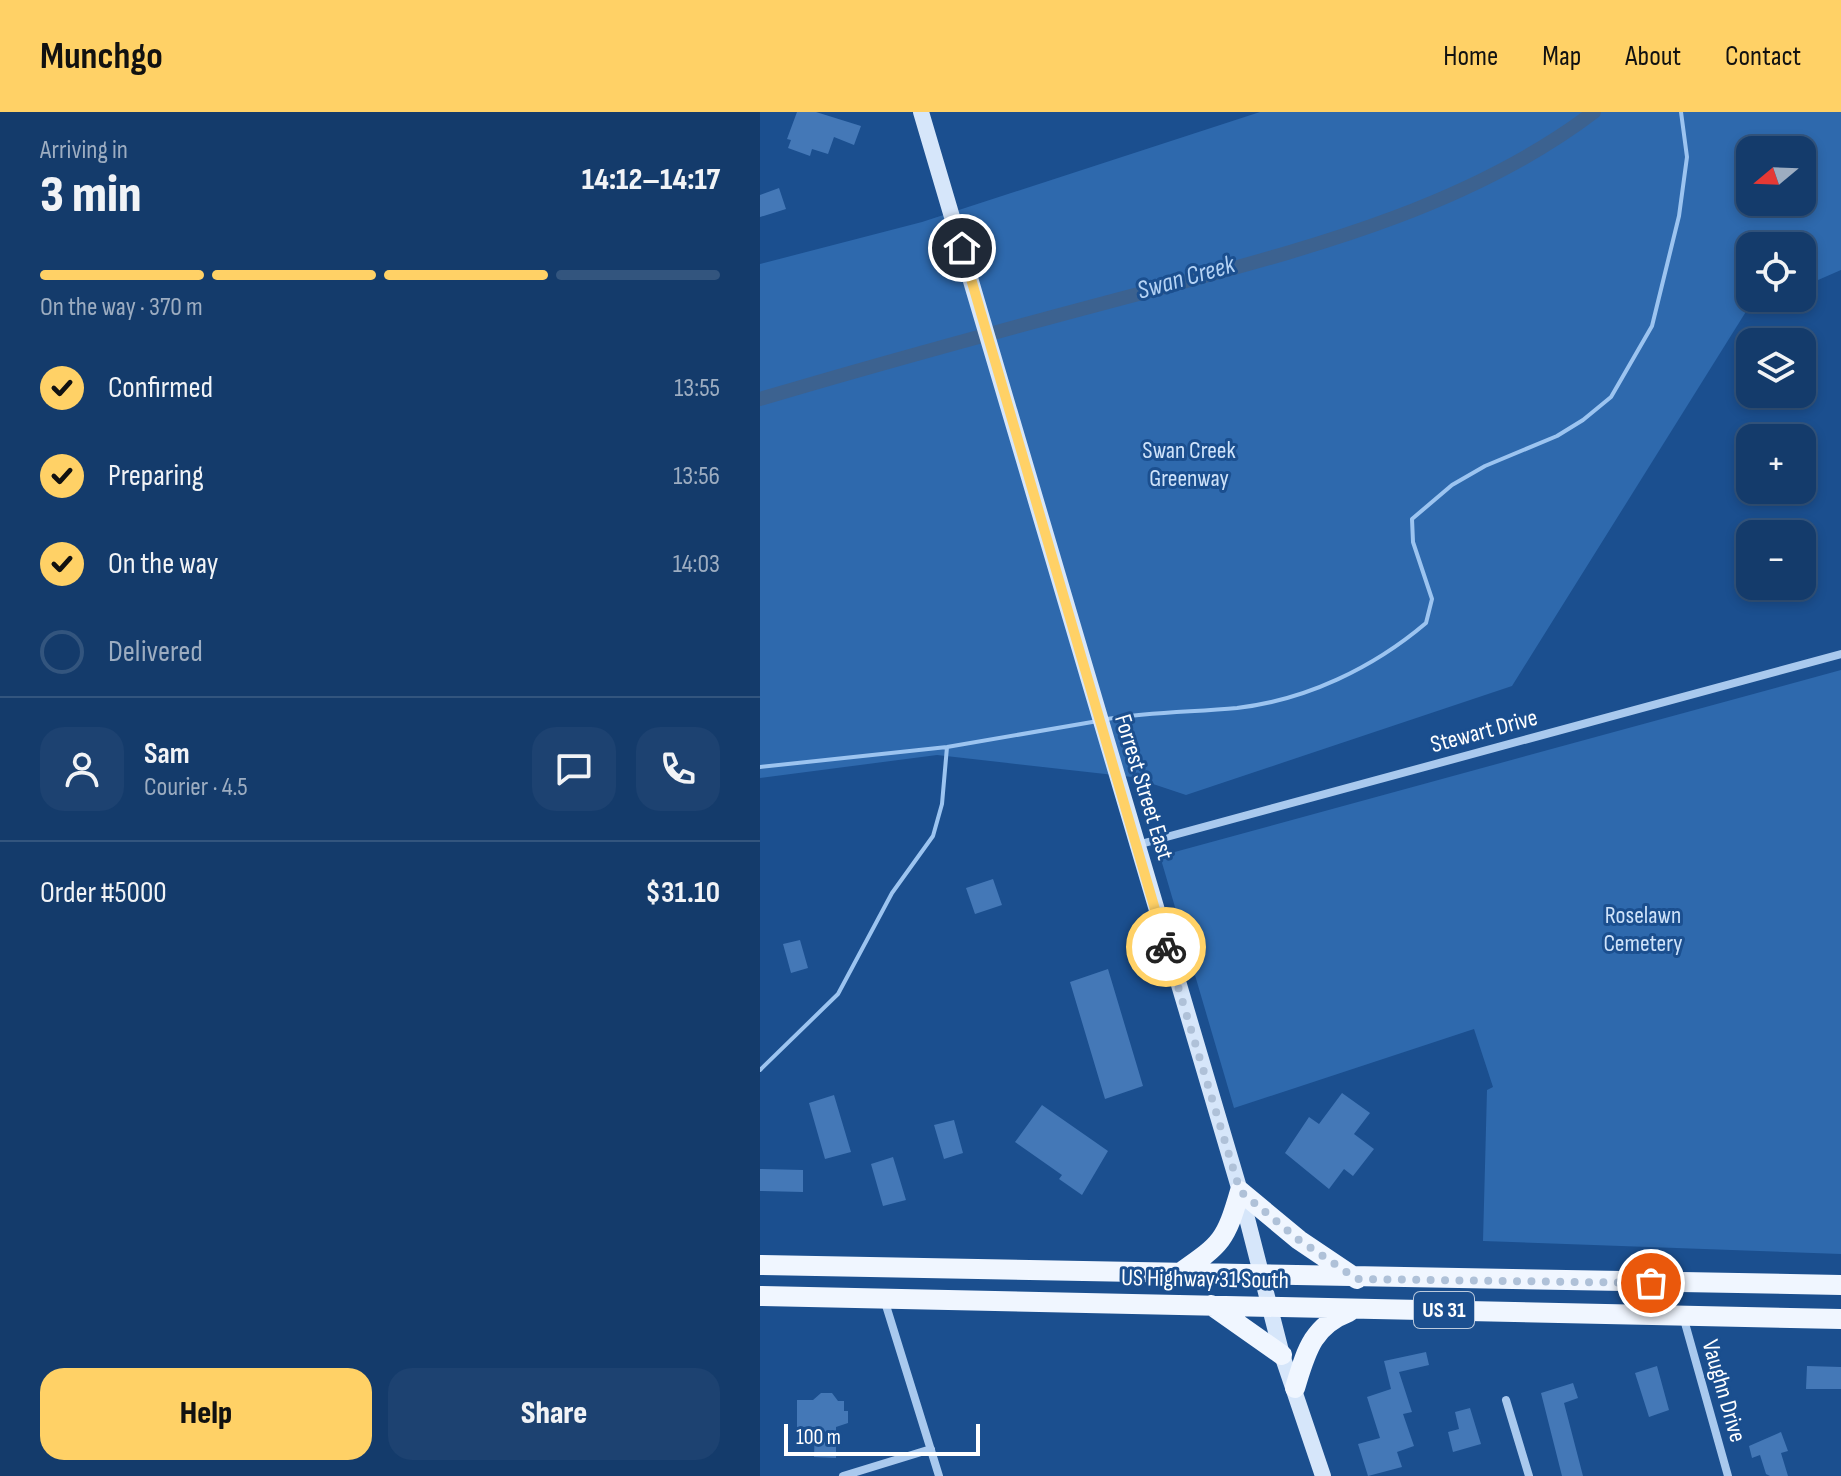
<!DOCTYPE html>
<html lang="en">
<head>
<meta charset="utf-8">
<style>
	:root { --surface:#143b6b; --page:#1d4271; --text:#f1f3f6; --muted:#9dadc1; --line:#33557e; --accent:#ffd166 }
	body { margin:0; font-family:"Sofia Sans Condensed",sans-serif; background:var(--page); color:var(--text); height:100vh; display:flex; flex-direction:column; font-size:30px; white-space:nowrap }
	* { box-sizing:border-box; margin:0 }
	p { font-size:26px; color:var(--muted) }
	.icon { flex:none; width:44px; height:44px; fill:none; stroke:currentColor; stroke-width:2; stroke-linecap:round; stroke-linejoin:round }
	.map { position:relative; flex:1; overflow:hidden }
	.details { display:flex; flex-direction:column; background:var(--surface); width:760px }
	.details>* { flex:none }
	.needle { width:52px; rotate:251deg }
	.controls { position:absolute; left:976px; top:24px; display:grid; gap:16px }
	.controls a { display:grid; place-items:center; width:80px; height:80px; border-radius:16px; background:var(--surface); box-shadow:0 4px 12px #0003,0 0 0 2px var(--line); font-size:40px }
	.scale { position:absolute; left:24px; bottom:20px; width:196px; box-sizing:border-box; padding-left:8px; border:4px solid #fff; border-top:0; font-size:22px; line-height:28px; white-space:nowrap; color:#fff; -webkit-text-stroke:6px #1b4f8f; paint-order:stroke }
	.pin { position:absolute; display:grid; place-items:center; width:68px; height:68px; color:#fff; margin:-34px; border:4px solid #fff; border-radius:50%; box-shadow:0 2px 8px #0007 }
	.courier { position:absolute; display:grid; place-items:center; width:80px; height:80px; margin:-40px; border:6px solid #ffd166; border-radius:50%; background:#fff; color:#222; box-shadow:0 2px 10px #0007 }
	.summary em { font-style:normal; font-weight:800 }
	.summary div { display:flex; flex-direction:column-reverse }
	.summary { display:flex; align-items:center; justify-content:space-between; height:136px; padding:0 40px }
	h1 { font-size:52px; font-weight:800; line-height:60px }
	.bar { display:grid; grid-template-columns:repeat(4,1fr); gap:12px 8px; align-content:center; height:96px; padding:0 40px }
	.bar i { height:10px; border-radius:6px; background:var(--line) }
	.bar .on { background:var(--accent) }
	.bar p { grid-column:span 4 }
	.line { display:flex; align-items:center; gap:20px; padding:0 40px; border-top:2px solid var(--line) }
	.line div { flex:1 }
	.round { display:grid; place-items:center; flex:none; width:84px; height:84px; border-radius:24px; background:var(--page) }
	ol { padding:0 40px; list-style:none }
	li { display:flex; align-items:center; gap:24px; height:88px }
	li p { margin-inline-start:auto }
	li .icon { padding:8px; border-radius:50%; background:var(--accent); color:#111; stroke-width:4 }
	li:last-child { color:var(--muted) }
	li i { width:44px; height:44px; border:4px solid var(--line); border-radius:50% }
	.primary-button { display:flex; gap:16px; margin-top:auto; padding:16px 40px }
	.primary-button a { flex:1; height:92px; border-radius:24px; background:var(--accent); color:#111; font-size:32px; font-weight:800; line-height:92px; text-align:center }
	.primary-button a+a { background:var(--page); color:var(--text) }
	header { display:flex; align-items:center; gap:48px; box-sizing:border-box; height:112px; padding:0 40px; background:var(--accent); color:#111 }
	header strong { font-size:38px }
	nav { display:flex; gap:44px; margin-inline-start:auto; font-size:28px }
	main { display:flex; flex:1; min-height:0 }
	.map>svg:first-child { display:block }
</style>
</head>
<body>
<header>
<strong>Munchgo</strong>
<nav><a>Home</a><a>Map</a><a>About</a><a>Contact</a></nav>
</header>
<main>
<section class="details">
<div class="summary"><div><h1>3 min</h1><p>Arriving in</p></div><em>14:12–14:17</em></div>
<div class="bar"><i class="on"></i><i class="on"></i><i class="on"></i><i></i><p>On the way · 370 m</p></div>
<ol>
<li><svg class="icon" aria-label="check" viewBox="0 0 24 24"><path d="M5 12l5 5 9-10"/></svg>Confirmed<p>13:55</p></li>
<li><svg class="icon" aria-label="check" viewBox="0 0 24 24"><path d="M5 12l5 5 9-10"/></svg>Preparing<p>13:56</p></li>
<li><svg class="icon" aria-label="check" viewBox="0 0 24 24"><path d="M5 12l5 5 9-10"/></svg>On the way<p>14:03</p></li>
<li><i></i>Delivered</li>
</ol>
<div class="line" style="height:144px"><a class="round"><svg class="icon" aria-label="person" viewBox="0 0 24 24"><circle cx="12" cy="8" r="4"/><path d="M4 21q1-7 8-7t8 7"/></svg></a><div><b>Sam</b><p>Courier · 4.5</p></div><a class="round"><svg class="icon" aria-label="chat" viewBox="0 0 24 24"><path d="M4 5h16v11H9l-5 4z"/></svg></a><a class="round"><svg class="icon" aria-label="phone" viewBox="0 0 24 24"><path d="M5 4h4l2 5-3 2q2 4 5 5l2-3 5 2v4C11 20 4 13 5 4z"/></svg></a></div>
<div class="line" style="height:104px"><div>Order #5000</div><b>$31.10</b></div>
<div class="primary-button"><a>Help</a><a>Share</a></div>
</section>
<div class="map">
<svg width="1081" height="1364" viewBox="0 0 1081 1364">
	<rect width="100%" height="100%" fill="#1b4f8f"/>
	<path fill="#2e69ad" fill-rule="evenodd" d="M500 0H1081V158L1042 175V134H990V186H1016L987 198 752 574 426 683 372 665 177 643 0 666V152L162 110ZM990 38H1042V90H990Z
		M1081 558V1142L723 1129 727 978 733 975 714 917 474 996 400 744Z"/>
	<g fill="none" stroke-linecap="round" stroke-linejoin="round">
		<path stroke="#9cc4f0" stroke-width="4" d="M347 607C390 600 433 600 477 596 546 588 613 556 666 511L672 487 653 430 652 407 692 373 725 354 797 324 823 308 851 285 892 214 919 104 927 45 921 0
			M0 655 187 635 338 609
			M0 958 78 882 132 781 173 724 182 692 187 635"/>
		<path stroke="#3c6290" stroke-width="14" d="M0 287C128 249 257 214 386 180 540 138 705 98 834 0"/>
	</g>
	<path fill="#4478b7" d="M37 0H56L101 14 94 33 74 25 68 42 52 37 50 44 28 36 31 28 27 27Z
		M19 76 26 97 0 105V83Z
		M233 767 242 793 215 802 206 776Z
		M40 828 48 856 31 861 23 832Z
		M348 857 383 974 345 987 310 870Z
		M582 981 610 1001 594 1022 614 1037 593 1064 584 1057 569 1077 525 1041 549 1005 559 1012Z
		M74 983 91 1040 65 1047 49 991Z
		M282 993 348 1039 322 1083 299 1067 302 1063 255 1030Z
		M194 1008 203 1041 184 1047 174 1013Z
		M133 1045 146 1088 123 1094 111 1052Z
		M0 1057 43 1058V1080L0 1079Z
		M666 1240 669 1253 639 1260 652 1300 643 1302 654 1334 637 1340 642 1355 608 1364 598 1332 620 1326 607 1285 631 1277 624 1249Z
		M897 1254 909 1298 889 1305 875 1261Z
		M1047 1254 1081 1255V1277H1046Z
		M813 1271 818 1286 804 1291 823 1364H802L781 1281Z
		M61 1281H72L78 1289H84V1299H88V1311L76 1315V1346L54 1345 55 1315H37V1288H53Z
		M710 1296 721 1332 693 1340 688 1320 699 1317 695 1300Z
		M1021 1320 1028 1339 1021 1341 1028 1364H1010L1006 1362 1000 1343 992 1346 989 1334Z"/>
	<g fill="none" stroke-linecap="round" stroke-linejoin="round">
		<path stroke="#a9c9ee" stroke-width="8" d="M377 733 1081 542
			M124 1187 179 1364
			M923 1204 968 1364
			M746 1288 769 1364
			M83 1364 171 1337"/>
		<path stroke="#d6e6fa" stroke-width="16" d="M161 0 480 1079 522 1243 563 1364"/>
		<path stroke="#f0f6ff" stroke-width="20" d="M0 1153 1081 1173
			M417 1163C461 1132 465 1131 480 1079L539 1128 597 1167
			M0 1184 1081 1207
			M451 1193 522 1243
			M535 1276C546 1240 552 1214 589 1200"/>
	</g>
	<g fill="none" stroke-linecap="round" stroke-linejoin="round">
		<path stroke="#afc1d8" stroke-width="8" stroke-dasharray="0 14.4" d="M406 835 480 1079 539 1128 597 1167 891 1171"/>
		<path stroke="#ffd166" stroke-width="10" d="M202 136 406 835"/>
	</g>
	<g text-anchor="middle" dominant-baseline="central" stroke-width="6" stroke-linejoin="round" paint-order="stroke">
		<rect fill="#1b4f8f" stroke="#bbcadd" stroke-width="2" x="654" y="1180" width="60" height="36" rx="6"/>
		<g font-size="22" font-weight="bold" fill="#fff">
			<text x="684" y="1198">US 31</text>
		</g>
		<g font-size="24" fill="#cfe3fa" stroke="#1b4f8f">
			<text x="429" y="338">Swan Creek<tspan x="429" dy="28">Greenway</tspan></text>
			<text x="883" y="803">Roselawn<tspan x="883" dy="28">Cemetery</tspan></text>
		</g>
		<g font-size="24" fill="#fff" stroke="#1b4f8f">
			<text transform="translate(724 619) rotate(-15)">Stewart Drive</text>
			<text transform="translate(384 675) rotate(73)">Forrest Street East</text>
			<text transform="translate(445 1167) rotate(1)">US Highway 31 South</text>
			<text transform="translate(964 1279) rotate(74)">Vaughn Drive</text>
		</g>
		<g font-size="26" font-style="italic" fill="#b5d3f5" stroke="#1b4f8f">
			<text transform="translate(426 166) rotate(-16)">Swan Creek</text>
		</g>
	</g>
</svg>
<div class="controls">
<a><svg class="needle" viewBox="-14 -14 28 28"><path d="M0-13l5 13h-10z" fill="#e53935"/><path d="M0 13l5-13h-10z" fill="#9dadc1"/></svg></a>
<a><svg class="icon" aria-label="locate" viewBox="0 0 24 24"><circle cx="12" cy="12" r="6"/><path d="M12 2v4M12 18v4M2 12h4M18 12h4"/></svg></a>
<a><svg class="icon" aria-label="layers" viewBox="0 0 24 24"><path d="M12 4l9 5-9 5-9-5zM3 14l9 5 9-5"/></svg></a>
<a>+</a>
<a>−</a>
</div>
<div class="scale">100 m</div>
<div class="pin" style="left:891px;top:1171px;background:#ea580c"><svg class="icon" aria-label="bag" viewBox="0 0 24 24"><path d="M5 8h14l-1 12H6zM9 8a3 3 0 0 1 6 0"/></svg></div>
<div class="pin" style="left:202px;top:136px;background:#1f2937"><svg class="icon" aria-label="home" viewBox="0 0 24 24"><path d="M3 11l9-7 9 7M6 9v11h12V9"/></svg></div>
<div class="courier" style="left:406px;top:835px"><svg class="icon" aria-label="bike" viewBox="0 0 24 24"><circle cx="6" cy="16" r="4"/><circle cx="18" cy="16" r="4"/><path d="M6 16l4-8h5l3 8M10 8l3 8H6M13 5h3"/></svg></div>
</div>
</main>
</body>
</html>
